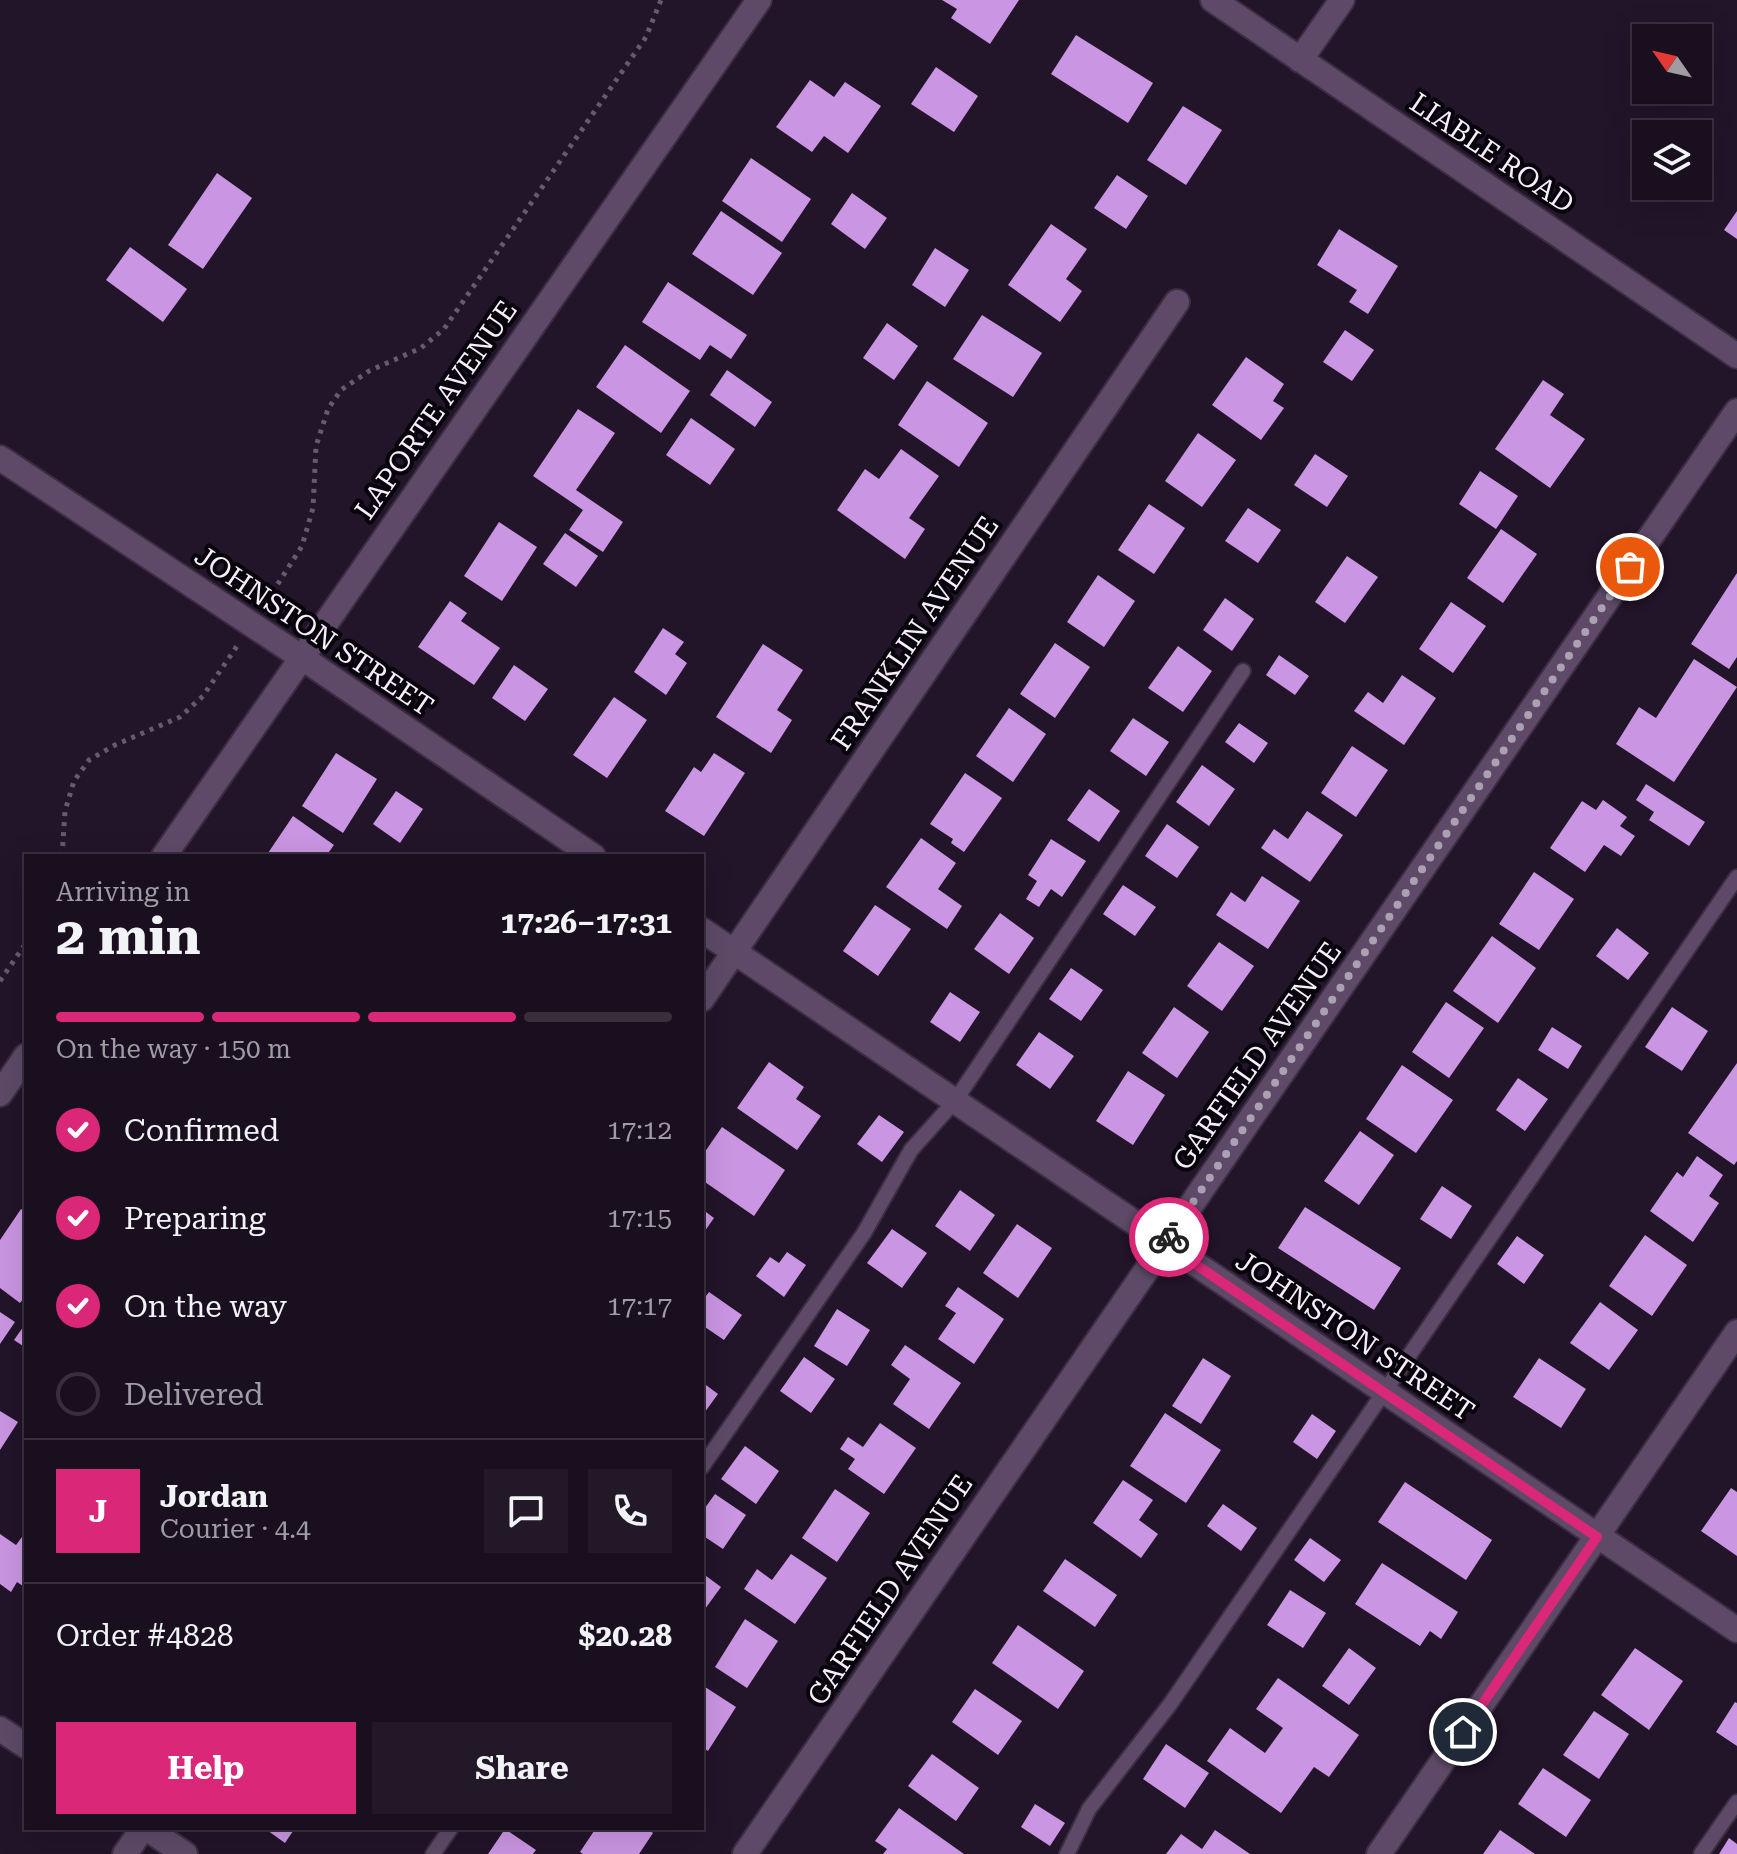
<!DOCTYPE html>
<html lang="en">
<head>
<meta charset="utf-8">
<style>
	:root { --surface:#1a0f1f; --page:#231828; --text:#f1f3f6; --muted:#9f9ca4; --line:#382f3d; --accent:#db2777 }
	body { margin:0; font-family:"Roboto Serif",serif; background:var(--page); color:var(--text); height:100vh; display:flex; flex-direction:column; font-size:30px; white-space:nowrap }
	* { box-sizing:border-box; margin:0 }
	p { font-size:26px; color:var(--muted) }
	.icon { flex:none; width:44px; height:44px; fill:none; stroke:currentColor; stroke-width:2; stroke-linecap:round; stroke-linejoin:round }
	.map { position:relative; flex:1; overflow:hidden }
	.details { position:absolute; left:24px; top:854px; width:680px; height:976px; display:flex; flex-direction:column; background:var(--surface); border-radius:0px; box-shadow:0 8px 32px #0002,0 0 0 2px var(--line) }
	.details>* { flex:none }
	.needle { width:52px; rotate:304deg }
	.controls { position:absolute; left:1632px; top:24px; display:grid; gap:16px }
	.controls a { display:grid; place-items:center; width:80px; height:80px; border-radius:0px; background:var(--surface); box-shadow:0 8px 32px #0002,0 0 0 2px var(--line); font-size:40px }
	.pin { position:absolute; display:grid; place-items:center; width:68px; height:68px; color:#fff; margin:-34px; border:4px solid #fff; border-radius:50%; box-shadow:0 2px 8px #0007 }
	.courier { position:absolute; display:grid; place-items:center; width:80px; height:80px; margin:-40px; border:6px solid #db2777; border-radius:50%; background:#fff; color:#222; box-shadow:0 2px 10px #0007 }
	.summary em { font-style:normal; font-weight:700 }
	.summary div { display:flex; flex-direction:column-reverse }
	.summary { display:flex; align-items:center; justify-content:space-between; height:136px; padding:0 32px }
	h1 { font-size:52px; font-weight:700; line-height:60px }
	.bar { display:grid; grid-template-columns:repeat(4,1fr); gap:12px 8px; align-content:center; height:96px; padding:0 32px }
	.bar i { height:10px; border-radius:6px; background:var(--line) }
	.bar .selected { background:var(--accent) }
	.bar p { grid-column:span 4 }
	.line { display:flex; align-items:center; gap:20px; padding:0 32px; border-top:2px solid var(--line) }
	.line div { flex:1 }
	.round { display:grid; place-items:center; flex:none; width:84px; height:84px; border-radius:0px; background:var(--page) }
	ol { padding:0 32px; list-style:none }
	li { display:flex; align-items:center; gap:24px; height:88px }
	li p { margin-inline-start:auto }
	li .icon { padding:8px; border-radius:50%; background:var(--accent); color:#fff; stroke-width:4 }
	li:last-child { color:var(--muted) }
	li i { width:44px; height:44px; border:4px solid var(--line); border-radius:50% }
	.button { display:flex; gap:16px; margin-top:auto; padding:16px 32px }
	.button a { flex:1; height:92px; border-radius:0px; background:var(--accent); color:#fff; font-size:32px; font-weight:700; line-height:92px; text-align:center }
	.button a+a { background:var(--page); color:var(--text) }
	.map>svg:first-child { display:block }
</style>
</head>
<body>
<div class="map">
<svg width="1737" height="1854" viewBox="0 0 1737 1854">
	<rect width="100%" height="100%" fill="#221429"/>
	<path fill="#ca95e2" d="M942 0H1019L990 44 951 18 957 9Z
		M1076 35 1153 83 1128 123 1051 74Z
		M936 67 978 96 954 132 911 104Z
		M810 80 834 97 845 82 881 106 848 153 824 136 812 152 776 127Z
		M1183 106 1222 130 1186 185 1147 160Z
		M751 158 811 199 782 242 722 201Z
		M217 173 252 198 203 269 168 245Z
		M1117 175 1148 196 1126 229 1094 208Z
		M852 193 887 218 865 249 831 224Z
		M721 211 782 253 753 295 692 254Z
		M1737 211V239L1724 230Z
		M1051 224 1087 249 1066 279 1082 291 1060 322 1008 285Z
		M1339 229 1398 266 1368 314 1349 302 1357 290 1317 265Z
		M130 247 187 289 163 322 106 280Z
		M935 248 969 270 945 307 912 285Z
		M668 282 747 335 731 359 710 345 700 360 642 322Z
		M982 315 1042 353 1013 397 953 359Z
		M887 323 918 346 894 380 863 358Z
		M1345 330 1374 350 1352 381 1323 362Z
		M625 345 690 391 661 433 596 387Z
		M1246 357 1284 384 1273 401 1284 408 1261 440 1212 405Z
		M727 370 772 402 755 427 710 395Z
		M1543 380 1564 394 1550 415 1585 439 1550 488 1495 449Z
		M927 381 988 423 959 467 898 425Z
		M578 409 615 433 576 490 623 522 603 552 569 530 583 510 533 476Z
		M691 418 735 449 710 485 666 455Z
		M1198 433 1236 460 1202 507 1165 481Z
		M901 449 939 476 909 518 925 529 905 559 837 510 865 469 879 479Z
		M1315 454 1348 476 1327 507 1294 485Z
		M1480 471 1518 496 1496 529 1459 504Z
		M1149 504 1185 528 1154 574 1118 550Z
		M1248 508 1281 530 1258 563 1225 541Z
		M499 522 537 547 502 601 464 576Z
		M1501 529 1537 554 1503 603 1467 578Z
		M565 533 598 556 576 587 543 564Z
		M1347 556 1378 577 1345 623 1315 602Z
		M1737 573V657L1729 669 1691 644Z
		M1098 575 1135 601 1104 647 1067 622Z
		M1225 598 1254 619 1232 651 1203 630Z
		M450 601 467 613 461 621 500 648 474 685 418 647Z
		M1451 602 1486 626 1453 673 1419 649Z
		M663 628 684 642 675 654 687 663 666 695 634 672Z
		M1055 643 1090 667 1055 718 1020 694Z
		M763 644 803 670 777 710 792 720 771 753 716 717Z
		M1178 646 1212 671 1183 712 1148 688Z
		M1279 655 1309 676 1295 695 1266 675Z
		M1694 659 1737 687 1674 782 1616 744 1639 707 1656 718Z
		M514 665 548 689 525 721 492 698Z
		M1402 675 1436 698 1404 745 1354 711 1368 692 1383 703Z
		M614 697 647 720 607 778 573 755Z
		M1009 708 1046 734 1013 782 976 756Z
		M1133 718 1169 742 1146 776 1110 751Z
		M1239 723 1268 743 1254 763 1225 742Z
		M1352 746 1388 770 1356 817 1321 793Z
		M336 753 377 779 343 833 302 806Z
		M714 753 745 773 704 836 665 811 694 767 701 772Z
		M1202 765 1235 789 1209 826 1176 802Z
		M965 773 1002 798 964 852 951 843 953 839 930 824Z
		M1646 784 1705 822 1689 846 1649 820 1654 812 1636 800Z
		M1089 789 1120 811 1099 842 1067 820Z
		M396 791 423 809 400 843 373 824Z
		M1603 800 1627 817 1620 826 1635 836 1621 856 1604 845 1585 872 1550 848 1582 801 1596 810Z
		M1307 811 1343 835 1310 882 1261 848 1274 829 1288 839Z
		M293 816 334 845 326 856H266Z
		M1167 824 1199 847 1177 878 1145 856Z
		M921 838 956 863 938 889 962 906 947 929 886 887Z
		M1051 839 1086 861 1062 897 1051 889 1039 907 1026 899 1037 881 1028 875Z
		M1534 872 1574 899 1539 950 1499 924Z
		M1262 876 1300 901 1268 949 1216 915 1231 892 1245 902Z
		M1123 885 1156 907 1135 936 1103 914Z
		M875 905 911 929 878 976 843 951Z
		M1000 913 1034 938 1009 974 974 949Z
		M1617 928 1649 953 1628 980 1596 956Z
		M1492 936 1536 968 1498 1023 1453 991Z
		M1219 942 1254 966 1222 1011 1187 986Z
		M1071 968 1103 990 1081 1021 1049 999Z
		M950 992 980 1012 960 1042 930 1022Z
		M1446 1002 1484 1028 1449 1078 1412 1052Z
		M1174 1007 1209 1032 1177 1078 1142 1053Z
		M1672 1007 1708 1031 1682 1071 1645 1047Z
		M1552 1027 1582 1046 1568 1069 1538 1050Z
		M1039 1032 1074 1056 1050 1089 1016 1065Z
		M769 1062 804 1087 796 1099 821 1116 797 1150 737 1108Z
		M1737 1063V1161L1734 1165 1688 1133Z
		M1402 1065 1453 1100 1416 1153 1366 1119Z
		M1128 1071 1165 1095 1133 1145 1096 1121Z
		M1518 1078 1548 1099 1525 1131 1496 1110Z
		M879 1115 904 1132 882 1162 857 1144Z
		M722 1127 785 1170 754 1216 702 1180V1156Z
		M1360 1131 1394 1155 1359 1205 1324 1181Z
		M1697 1156 1723 1175 1709 1196 1719 1203 1693 1242 1650 1211 1677 1172 1683 1177Z
		M1442 1186 1472 1206 1451 1239 1420 1219Z
		M960 1190 995 1215 970 1251 935 1226Z
		M1305 1207 1401 1268 1374 1310 1278 1248Z
		M21 1209 26 1213V1295L20 1303 0 1288V1240Z
		M702 1209 714 1218 702 1235Z
		M1017 1224 1052 1248 1018 1298 983 1273Z
		M892 1229 927 1253 902 1288 867 1263Z
		M1645 1235 1687 1265 1652 1316 1609 1286Z
		M1517 1236 1544 1255 1524 1284 1497 1264Z
		M787 1252 806 1265 784 1297 756 1276 770 1257 779 1263Z
		M958 1287 1004 1319 974 1364 938 1339 956 1313 945 1306Z
		M709 1292 742 1315 724 1340 702 1325V1301Z
		M1600 1302 1638 1330 1609 1370 1570 1343Z
		M837 1309 870 1330 847 1366 814 1346Z
		M0 1312 15 1322 0 1344Z
		M26 1323V1348L14 1340Z
		M905 1345 961 1383 929 1429 893 1404 910 1379 891 1365Z
		M804 1357 835 1379 811 1413 780 1391Z
		M1203 1358 1231 1376 1201 1424 1172 1406Z
		M1539 1358 1586 1389 1561 1428 1513 1397Z
		M702 1382 718 1394 702 1416Z
		M0 1411 18 1422 0 1450Z
		M1165 1413 1221 1450 1186 1503 1130 1466Z
		M1312 1414 1336 1431 1317 1459 1293 1442Z
		M880 1423 916 1448 884 1494 848 1469 855 1459 840 1449 848 1437 863 1447Z
		M745 1446 779 1471 756 1504 721 1479Z
		M1123 1480 1153 1500 1139 1520 1158 1534 1141 1558 1093 1523Z
		M1405 1482 1492 1540 1466 1580 1378 1522Z
		M1731 1488 1737 1492V1556L1701 1531Z
		M835 1489 870 1513 837 1562 802 1538Z
		M715 1494 746 1515 723 1549 702 1535V1512Z
		M1223 1504 1257 1528 1241 1551 1207 1526Z
		M0 1534 16 1545 22 1537 26 1539V1588L17 1582 11 1592 0 1584Z
		M1310 1538 1341 1560 1324 1582 1294 1560Z
		M791 1554 827 1578 795 1624 744 1589 757 1569 772 1580Z
		M1065 1559 1117 1595 1095 1627 1043 1591Z
		M1382 1563 1458 1612 1441 1639 1430 1631 1420 1646 1355 1604Z
		M702 1573 721 1587 705 1609 702 1606Z
		M1290 1590 1326 1613 1303 1648 1267 1625Z
		M745 1619 778 1641 747 1688 715 1667Z
		M1018 1625 1084 1671 1058 1709 992 1663Z
		M1349 1648 1376 1668 1349 1705 1322 1686Z
		M1635 1648 1683 1681 1649 1730 1601 1695Z
		M1278 1678 1359 1735 1329 1777 1314 1767 1281 1813 1207 1761 1230 1728 1265 1753 1283 1728 1256 1709Z
		M702 1685 736 1707 708 1751 702 1747Z
		M975 1689 1022 1721 998 1755 952 1722Z
		M1735 1702 1737 1703V1746L1716 1732Z
		M1594 1711 1629 1734 1599 1779 1563 1755Z
		M1166 1744 1209 1773 1185 1808 1143 1779Z
		M932 1754 979 1788 956 1821 908 1786Z
		M1543 1768 1591 1800 1566 1837 1518 1804Z
		M1035 1804 1065 1823 1050 1846 1021 1827Z
		M899 1808 964 1854H883L887 1849 875 1841Z
		M264 1828H295L285 1843Z
		M596 1828H646L653 1833 639 1854H583L580 1852Z
		M505 1829 536 1850 533 1854H488Z
		M1215 1830 1250 1854H1166L1181 1834 1202 1849Z
		M1500 1830 1535 1854H1483Z
		M1729 1838 1737 1844V1854H1719Z"/>
	<g fill="none" stroke-linecap="round" stroke-linejoin="round">
		<defs>
			<path id="service" d="M702 1467 864 1233 911 1150 955 1101 1243 671
				M433 1854 451 1828
				M1067 1854 1089 1809 1171 1703 1737 877
				M1701 1854 1737 1802"/>
			<path id="minor" d="M1213 0 1737 356
				M1300 60 1342 0
				M0 458 301 657 593 856
				M164 856 759 0
				M702 930 1737 1630
				M702 999 1177 302
				M0 1094 26 1056
				M125 1854 143 1828
				M745 1854 1737 411
				M1379 1854 1737 1332"/>
			<path id="tertiary" d="M0 1729 26 1746
				M146 1828 185 1854"/>
		</defs>
		<use href="#service" stroke="#3c2e42" stroke-width="18"/>
		<use href="#minor" stroke="#3c2e42" stroke-width="28"/>
		<use href="#tertiary" stroke="#3c2e42" stroke-width="28"/>
		<path stroke="#665a6d" stroke-width="5" stroke-dasharray="4 6" stroke-linecap="butt" d="M267 601 302 546 313 508 316 446 328 409 341 390 369 371 421 348 444 329 646 37 661 0
			M62 856 65 811 74 781 89 760 115 745 180 717 203 696 237 646
			M0 981 26 943"/>
		<use href="#service" stroke="#5e4a68" stroke-width="14"/>
		<use href="#minor" stroke="#5e4a68" stroke-width="24"/>
		<use href="#tertiary" stroke="#5e4a68" stroke-width="24"/>
	</g>
	<g fill="none" stroke-linecap="round" stroke-linejoin="round">
		<path stroke="#aca1b2" stroke-width="8" stroke-dasharray="0 14.4" d="M1169 1237 1630 567"/>
		<path stroke="#db2777" stroke-width="10" d="M1169 1237 1164 1243 1597 1537 1463 1732"/>
	</g>
	<g text-anchor="middle" dominant-baseline="central" stroke-width="8" stroke-linejoin="round" paint-order="stroke">
		<g font-size="28" fill="#f7edfc" stroke="#08040b">
			<text transform="translate(1492 153) rotate(34)">LIABLE ROAD</text>
			<text transform="translate(436 410) rotate(-55)">LAPORTE AVENUE</text>
			<text transform="translate(314 631) rotate(34)">JOHNSTON STREET</text>
			<text transform="translate(915 633) rotate(-56)">FRANKLIN AVENUE</text>
			<text transform="translate(1257 1056) rotate(-55)">GARFIELD AVENUE</text>
			<text transform="translate(1355 1336) rotate(34)">JOHNSTON STREET</text>
			<text transform="translate(890 1590) rotate(-56)">GARFIELD AVENUE</text>
		</g>
	</g>
</svg>
<div class="controls">
<a><svg class="needle" viewBox="-14 -14 28 28"><path d="M0-13l5 13h-10z" fill="#e53935"/><path d="M0 13l5-13h-10z" fill="#9f9ca4"/></svg></a>
<a><svg class="icon" aria-label="layers" viewBox="0 0 24 24"><path d="M12 4l9 5-9 5-9-5zM3 14l9 5 9-5"/></svg></a>
</div>
<div class="pin" style="left:1630px;top:567px;background:#ea580c"><svg class="icon" aria-label="bag" viewBox="0 0 24 24"><path d="M5 8h14l-1 12H6zM9 8a3 3 0 0 1 6 0"/></svg></div>
<div class="pin" style="left:1463px;top:1732px;background:#1f2937"><svg class="icon" aria-label="home" viewBox="0 0 24 24"><path d="M3 11l9-7 9 7M6 9v11h12V9"/></svg></div>
<div class="courier" style="left:1169px;top:1237px"><svg class="icon" aria-label="bike" viewBox="0 0 24 24"><circle cx="6" cy="16" r="4"/><circle cx="18" cy="16" r="4"/><path d="M6 16l4-8h5l3 8M10 8l3 8H6M13 5h3"/></svg></div>
<section class="details">
<div class="summary"><div><h1>2 min</h1><p>Arriving in</p></div><em>17:26–17:31</em></div>
<div class="bar"><i class="selected"></i><i class="selected"></i><i class="selected"></i><i></i><p>On the way · 150 m</p></div>
<ol>
<li><svg class="icon" aria-label="check" viewBox="0 0 24 24"><path d="M5 12l5 5 9-10"/></svg>Confirmed<p>17:12</p></li>
<li><svg class="icon" aria-label="check" viewBox="0 0 24 24"><path d="M5 12l5 5 9-10"/></svg>Preparing<p>17:15</p></li>
<li><svg class="icon" aria-label="check" viewBox="0 0 24 24"><path d="M5 12l5 5 9-10"/></svg>On the way<p>17:17</p></li>
<li><i></i>Delivered</li>
</ol>
<div class="line" style="height:144px"><b class="round" style="background:var(--accent);color:#fff">J</b><div><b>Jordan</b><p>Courier · 4.4</p></div><a class="round"><svg class="icon" aria-label="chat" viewBox="0 0 24 24"><path d="M4 5h16v11H9l-5 4z"/></svg></a><a class="round"><svg class="icon" aria-label="phone" viewBox="0 0 24 24"><path d="M5 4h4l2 5-3 2q2 4 5 5l2-3 5 2v4C11 20 4 13 5 4z"/></svg></a></div>
<div class="line" style="height:104px"><div>Order #4828</div><b>$20.28</b></div>
<div class="button"><a>Help</a><a>Share</a></div>
</section>
</div>
</body>
</html>
